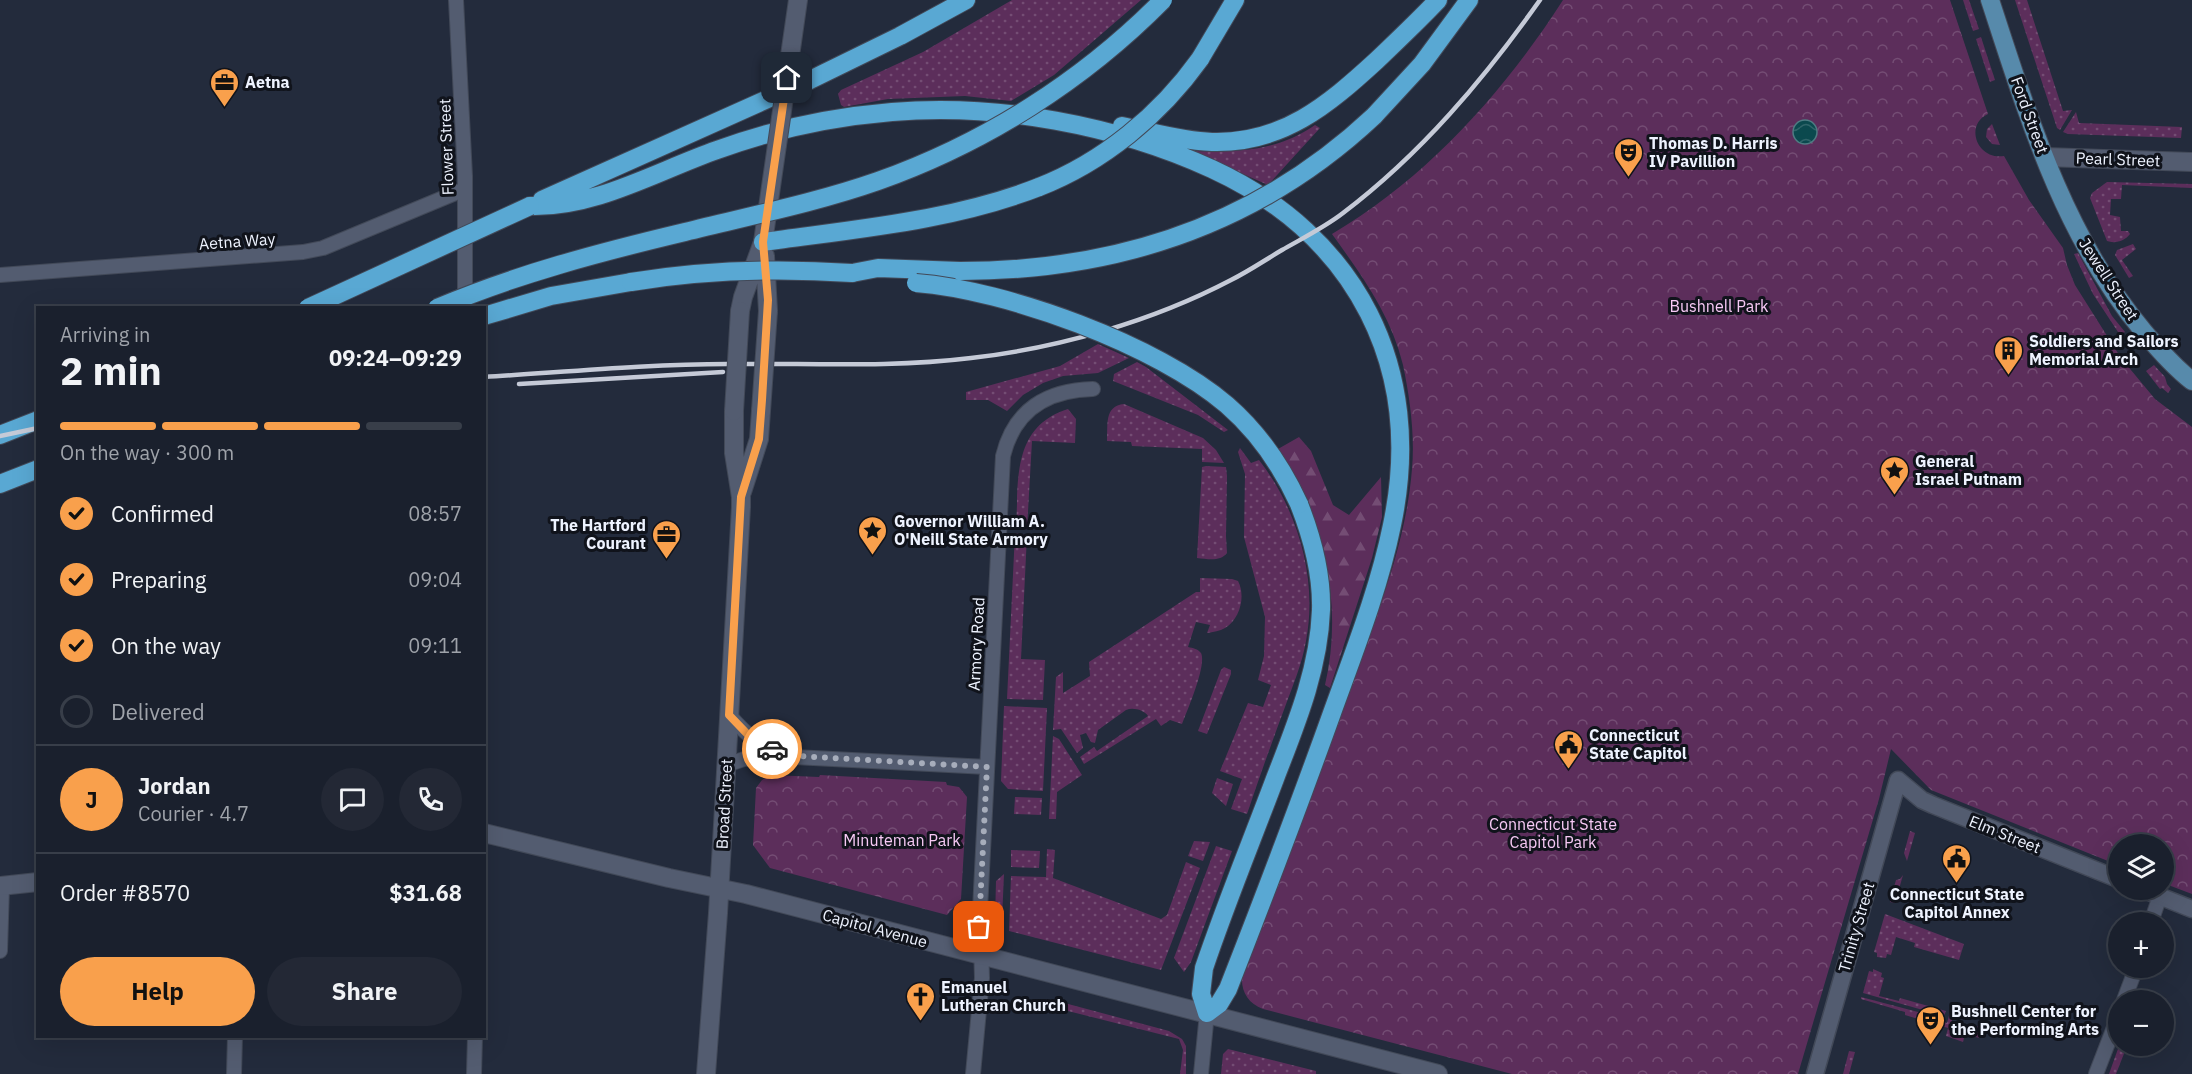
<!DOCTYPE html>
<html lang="en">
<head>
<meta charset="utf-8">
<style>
	:root { --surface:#1a202d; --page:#232835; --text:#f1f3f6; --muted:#9fa3aa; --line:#383e49; --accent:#f9a04c }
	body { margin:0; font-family:"IBM Plex Sans",sans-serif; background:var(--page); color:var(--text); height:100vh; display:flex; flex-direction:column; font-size:22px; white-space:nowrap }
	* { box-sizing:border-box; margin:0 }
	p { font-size:20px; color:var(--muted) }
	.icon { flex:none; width:33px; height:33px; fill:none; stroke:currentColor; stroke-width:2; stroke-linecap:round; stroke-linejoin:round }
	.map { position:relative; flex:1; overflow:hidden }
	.panel { position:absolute; left:36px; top:306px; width:450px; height:732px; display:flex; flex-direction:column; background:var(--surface); border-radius:0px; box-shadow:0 6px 24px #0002,0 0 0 2px var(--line) }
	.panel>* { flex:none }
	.controls { position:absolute; left:2108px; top:834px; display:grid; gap:12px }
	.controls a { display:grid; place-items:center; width:66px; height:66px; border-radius:50%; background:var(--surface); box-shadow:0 6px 24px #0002,0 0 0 2px var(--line); font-size:30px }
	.pin { position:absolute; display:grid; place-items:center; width:51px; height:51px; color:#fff; margin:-26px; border-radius:12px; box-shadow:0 3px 9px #0006 }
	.courier { position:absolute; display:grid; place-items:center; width:60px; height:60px; margin:-30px; border:4px solid #f9a04c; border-radius:50%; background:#fff; color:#222; box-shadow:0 2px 8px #0007 }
	.head em { font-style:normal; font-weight:700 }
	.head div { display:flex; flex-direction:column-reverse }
	.head { display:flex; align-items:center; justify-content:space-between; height:102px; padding:0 24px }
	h1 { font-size:39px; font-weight:700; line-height:45px }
	.bar { display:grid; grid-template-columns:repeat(4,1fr); gap:9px 6px; align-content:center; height:72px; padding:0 24px }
	.bar i { height:8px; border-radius:4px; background:var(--line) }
	.bar .selected { background:var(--accent) }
	.bar p { grid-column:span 4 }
	.line { display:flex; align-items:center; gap:15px; padding:0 24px; border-top:2px solid var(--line) }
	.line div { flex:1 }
	.round { display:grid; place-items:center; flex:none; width:63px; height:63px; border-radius:32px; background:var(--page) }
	ol { padding:0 24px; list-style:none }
	li { display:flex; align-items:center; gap:18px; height:66px }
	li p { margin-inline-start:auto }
	li .icon { padding:6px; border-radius:50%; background:var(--accent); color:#111; stroke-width:4 }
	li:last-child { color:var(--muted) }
	li i { width:33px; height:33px; border:3px solid var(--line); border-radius:50% }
	.primary-button { display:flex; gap:12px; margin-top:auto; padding:12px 24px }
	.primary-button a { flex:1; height:69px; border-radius:36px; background:var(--accent); color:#111; font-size:24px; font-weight:700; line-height:69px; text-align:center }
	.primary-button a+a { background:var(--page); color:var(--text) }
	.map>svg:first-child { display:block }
</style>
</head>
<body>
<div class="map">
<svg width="2192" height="1074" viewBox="0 0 2192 1074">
	<defs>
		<pattern id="grass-dots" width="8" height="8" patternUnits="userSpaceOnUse" patternTransform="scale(1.5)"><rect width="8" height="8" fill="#5c2e5b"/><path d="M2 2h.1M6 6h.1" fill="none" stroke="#744d74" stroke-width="1.8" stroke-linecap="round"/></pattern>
		<pattern id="forest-firs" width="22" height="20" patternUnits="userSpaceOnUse" patternTransform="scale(1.5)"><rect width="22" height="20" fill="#5c2e5b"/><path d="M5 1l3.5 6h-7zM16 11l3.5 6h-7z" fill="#744d74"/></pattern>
		<pattern id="park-crowns" width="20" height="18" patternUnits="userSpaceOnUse" patternTransform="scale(1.5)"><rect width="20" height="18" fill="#5c2e5b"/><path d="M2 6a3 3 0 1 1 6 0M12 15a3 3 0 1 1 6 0" fill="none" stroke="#744d74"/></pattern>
		<pattern id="water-waves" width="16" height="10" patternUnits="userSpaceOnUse" patternTransform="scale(1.5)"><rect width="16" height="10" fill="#0b494e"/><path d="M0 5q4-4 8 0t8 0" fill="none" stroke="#2f6469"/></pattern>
	</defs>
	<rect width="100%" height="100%" fill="#232b3c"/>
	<path fill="url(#grass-dots)" d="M1012 0H1141L1054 75 1011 101 965 96 888 99 844 107 841 105 838 94 841 90 923 52Z
		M1963 0H1969L1979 29 1973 31Z
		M2015 0H2027L2063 111 2072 110 2060 130 2057 128Z
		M1981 37 1995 80 1990 82 1976 39Z
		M2076 112 2079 123 2182 127 2181 138 2068 134 2063 132Z
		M1992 124 2000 145 1992 144 1986 137 1987 129Z
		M1315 125 1320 128 1268 185 1191 151C1237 152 1276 152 1315 125Z
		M2107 182 2192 184V188L2122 185 2121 199H2111L2110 215 2120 217 2121 231H2128L2130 234C2125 241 2115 244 2107 241L2090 198 2092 193Z
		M2133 244 2136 249 2122 260 2133 276 2129 278 2115 255 2117 250Z
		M2078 253 2112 316 2125 332 2120 335 2093 294 2074 254Z
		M1098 344 1129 358 1098 373 1063 376 1043 383 1023 395 1007 411 988 400H966V392L1060 366Z
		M1137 362 1146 367 1228 430 1224 432 1198 415 1113 381 1114 374Z
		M2154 365 2165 377 2167 384 2171 389 2168 393 2162 388 2160 389 2146 371Z
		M1124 404 1203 438 1216 450 1224 463 1202 462V449L1132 446 1131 442 1107 441C1108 425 1104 406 1124 404Z
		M1068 409 1076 419 1075 443 1032 441 1027 529 1016 530C1019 481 1011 427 1068 409Z
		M1240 448 1251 463 1259 460C1298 510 1318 579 1306 641 1302 664 1293 685 1285 707 1272 742 1259 778 1247 814L1231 809 1242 779 1220 771 1248 703 1263 707 1271 685 1258 680 1264 656 1265 617 1244 537 1245 474 1238 452Z
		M1206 466 1226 467 1227 476 1226 536 1227 553C1220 562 1208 559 1197 558L1202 467Z
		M1015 533 1027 535 1021 659 1045 660 1043 700 1007 699Z
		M1200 578 1232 579 1238 581C1246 596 1240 619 1225 628 1220 631 1213 632 1207 633L1210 625 1196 622 1188 647C1193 648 1198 649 1201 653 1207 665 1187 711 1182 724L1170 720 1161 726 1156 719 1084 764 1080 757 1094 747 1097 751 1148 716C1144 710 1133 707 1126 710L1098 730 1095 743 1091 742 1086 733 1080 735 1083 748 1077 753 1061 729 1053 730 1056 677 1063 672V693L1090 676 1089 662 1196 592H1200Z
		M1224 667 1231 670V674L1207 734 1198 731 1221 670Z
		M1004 706 1047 708 1043 791 1008 789 1001 781Z
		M1053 736 1059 739 1082 775 1057 792 1056 819H1049Z
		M1217 778 1233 784 1226 806 1212 793Z
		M1015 797 1042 798 1041 815 1014 814Z
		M1910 831 1915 833 1907 861 1904 853Z
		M1194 841 1210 842 1203 861 1188 856Z
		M1216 846 1232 851 1191 962 1184 972 1174 958Z
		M1047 849 1055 850 1053 878 1161 919 1167 915 1186 862 1200 868 1161 970 1009 931 1011 876 1046 877Z
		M1011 850 1040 851 1039 868 1011 867Z
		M1004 874 1002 919 995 920 996 881Z
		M1903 875 1895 903 1890 902 1896 880 1900 879Z
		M1885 914 1964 944 1959 960 1914 947 1915 943 1896 937 1891 955 1887 954 1886 958 1877 957V953L1874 952Z
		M1873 969 1882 973 1881 977 1884 978 1879 996 1899 1001 1900 998 1946 1011 1944 1016 1863 993 1869 971 1873 972Z
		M1861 997 1918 1012 1947 1023 1950 1012 1954 1013 1951 1024 1971 1030 1973 1025 1984 1028 1979 1038 1965 1034 1963 1042 1946 1036 1948 1028 1905 1015V1012L1861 999Z
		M1057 1001 1169 1031 1182 1039 1186 1046V1074H1180L1183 1050 1179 1039 1060 1009Z
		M2119 1046H2127L2116 1074H2109Z
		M1228 1049 1316 1071V1074H1221L1223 1054Z
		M1849 1051 1855 1052 1849 1074H1843Z"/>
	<path fill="url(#forest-firs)" d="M1299 437 1311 451 1333 505 1349 515 1381 477 1382 517 1372 558 1330 688 1325 685C1344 603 1324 518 1278 449Z"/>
	<path fill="url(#park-crowns)" d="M1563 0H1950L1988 114C1964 125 1977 160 2004 156L2029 200 2063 248 2067 265 2075 285 2121 358 2155 399 2192 427V894L2163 883V844H2118V865L1931 790 1891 749 1879 799 1798 1074H1512L1263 1009C1248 1003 1241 992 1242 976 1273 893 1304 809 1335 725 1365 643 1405 558 1412 469 1415 435 1410 398 1403 365 1391 315 1362 276 1332 234 1427 178 1504 92 1563 0Z
		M771 775 819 777 820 775 946 782 947 785 959 787 967 797 961 899 947 915 770 868 753 845 756 788 762 780Z"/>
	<path fill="url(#water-waves)" stroke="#4f7c83" stroke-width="1.5" d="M1793 132a12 12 0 1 1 24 0a12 12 0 1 1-24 0Z"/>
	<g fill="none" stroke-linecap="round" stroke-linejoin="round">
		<defs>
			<path id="minor" d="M456 0 465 176V294
				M0 275 303 252 323 248 465 189
				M729 715C745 733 758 746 782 751
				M726 765 744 759 775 756 987 767
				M2151 922 2160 896
				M0 951 2 886
				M2124 1000 2136 968
				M234 1074 235 1036
				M474 1074 475 1036
				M973 1074 982 978 980 910 1003 456C1014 410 1047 390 1093 389
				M1201 1074 1207 1013
				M2096 1074 2118 1017"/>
			<path id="tertiary" d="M2144 890 2192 909
				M1815 1074 1898 780 1922 800 1933 805 2118 879"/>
			<path id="secondary" d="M790 56 798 0
				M2045 157 2192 162
				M765 256 768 311
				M740 311 743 297 763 242 777 145
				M742 492 759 439 761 411
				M484 833 669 878 746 894 1438 1074
				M0 886 38 882
				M706 1074 718 913 741 507V497L734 453V411"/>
			<path id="primary" d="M1990 0C2028 116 2064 237 2144 332 2159 350 2174 367 2192 381"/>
			<path id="motorway" d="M1200 59 1235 0
				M1374 116 1422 64 1469 0
				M1122 126C1152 132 1182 141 1212 142 1282 144 1328 105 1376 61 1397 41 1418 21 1438 0
				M542 200 810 80 900 36 966 0
				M530 206C595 208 657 171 717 150 774 129 832 117 892 112 997 103 1116 125 1212 169 1357 236 1425 368 1392 525 1379 589 1354 652 1332 713 1299 805 1264 897 1228 989L1219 1004 1207 1013 1201 994 1204 968C1226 903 1252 840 1276 776 1297 722 1319 668 1321 610 1322 573 1312 537 1299 504
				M763 242C855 229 952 221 1039 187
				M852 273 878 268 960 271
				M484 316 551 296 631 282
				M0 435 38 420
				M0 484 38 469"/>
		</defs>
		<use href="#minor" stroke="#424958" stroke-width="16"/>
		<use href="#tertiary" stroke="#424958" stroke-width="19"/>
		<use href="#secondary" stroke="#424958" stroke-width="20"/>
		<use href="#primary" stroke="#424958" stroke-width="20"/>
		<use href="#motorway" stroke="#424958" stroke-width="20"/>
		<use href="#minor" stroke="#535c70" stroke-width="14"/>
		<use href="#tertiary" stroke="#535c70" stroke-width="16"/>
		<use href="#secondary" stroke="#535c70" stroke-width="18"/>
		<use href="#primary" stroke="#578aab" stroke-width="18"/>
		<use href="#motorway" stroke="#59a8d3" stroke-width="18"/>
		<path stroke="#c5cad7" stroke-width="4.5" d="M484 377C565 372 646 364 728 364 808 363 890 368 971 358 1059 348 1153 321 1231 280 1249 271 1265 260 1282 250 1303 238 1325 227 1343 213 1421 154 1484 79 1540 0
			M519 384 723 372
			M0 436 38 428"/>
		<defs>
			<path id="secondary-bridge" d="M777 145 790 56
				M734 411 740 311
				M761 411 768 311"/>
			<path id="motorway-bridge" d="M1039 187C1103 162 1160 115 1200 59
				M960 271C1118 271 1258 225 1374 116
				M631 282C704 270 778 268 852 273
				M916 283C1007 290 1157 345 1227 405 1258 432 1282 467 1299 504
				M308 308 530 206
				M437 308C517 274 601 252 685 232 749 216 815 203 878 181 985 143 1083 81 1163 0"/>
		</defs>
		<use href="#secondary-bridge" stroke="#424958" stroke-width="20" stroke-linecap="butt"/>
		<use href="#motorway-bridge" stroke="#424958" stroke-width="20" stroke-linecap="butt"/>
		<use href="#secondary-bridge" stroke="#535c70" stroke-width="18"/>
		<use href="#motorway-bridge" stroke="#59a8d3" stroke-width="18"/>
	</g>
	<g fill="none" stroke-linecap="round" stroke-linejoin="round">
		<path stroke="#a7adbb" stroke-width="6" stroke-dasharray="0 10.8" d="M772 749 788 752 798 756 987 767 979 927"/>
		<path stroke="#f9a04c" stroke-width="8" d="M772 749 754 741 729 715 741 497 759 439 762 400 768 300 763 242 787 78"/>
	</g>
	<defs>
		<symbol id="office-pin" viewBox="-11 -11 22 30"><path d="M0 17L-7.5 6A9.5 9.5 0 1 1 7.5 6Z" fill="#f9a04c" stroke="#10131b"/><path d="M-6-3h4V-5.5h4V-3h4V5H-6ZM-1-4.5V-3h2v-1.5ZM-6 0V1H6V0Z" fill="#111"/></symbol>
		<symbol id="theatre-pin" viewBox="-11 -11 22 30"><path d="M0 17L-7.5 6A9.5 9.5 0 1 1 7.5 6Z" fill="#f9a04c" stroke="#10131b"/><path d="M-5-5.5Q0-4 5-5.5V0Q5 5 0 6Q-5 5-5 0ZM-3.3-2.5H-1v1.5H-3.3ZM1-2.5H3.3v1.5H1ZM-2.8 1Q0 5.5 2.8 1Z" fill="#111"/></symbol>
		<symbol id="building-pin" viewBox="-11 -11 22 30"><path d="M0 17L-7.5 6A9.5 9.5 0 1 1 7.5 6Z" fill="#f9a04c" stroke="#10131b"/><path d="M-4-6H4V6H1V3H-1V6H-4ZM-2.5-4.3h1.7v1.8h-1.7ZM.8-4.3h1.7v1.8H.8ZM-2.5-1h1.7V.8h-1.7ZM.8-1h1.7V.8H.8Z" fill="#111"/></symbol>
		<symbol id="sight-pin" viewBox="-11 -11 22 30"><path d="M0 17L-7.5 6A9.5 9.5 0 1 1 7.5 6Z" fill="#f9a04c" stroke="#10131b"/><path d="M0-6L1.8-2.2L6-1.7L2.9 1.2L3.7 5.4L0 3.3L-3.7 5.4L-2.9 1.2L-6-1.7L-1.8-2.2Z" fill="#111"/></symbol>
		<symbol id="civic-pin" viewBox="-11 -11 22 30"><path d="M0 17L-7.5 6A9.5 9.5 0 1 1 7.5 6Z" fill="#f9a04c" stroke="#10131b"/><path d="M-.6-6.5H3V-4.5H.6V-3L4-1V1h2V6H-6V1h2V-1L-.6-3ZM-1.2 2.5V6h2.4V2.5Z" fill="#111"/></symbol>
		<symbol id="church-pin" viewBox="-11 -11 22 30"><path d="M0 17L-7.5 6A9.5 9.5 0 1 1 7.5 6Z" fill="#f9a04c" stroke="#10131b"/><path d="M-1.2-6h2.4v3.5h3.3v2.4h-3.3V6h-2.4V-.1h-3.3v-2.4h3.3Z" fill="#111"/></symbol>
	</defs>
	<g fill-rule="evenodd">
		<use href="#office-pin" x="208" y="66" width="33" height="45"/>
		<use href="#theatre-pin" x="1612" y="136" width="33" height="45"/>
		<use href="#building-pin" x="1992" y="334" width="33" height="45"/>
		<use href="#sight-pin" x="1878" y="454" width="33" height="45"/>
		<use href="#sight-pin" x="856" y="514" width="33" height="45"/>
		<use href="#office-pin" x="650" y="518" width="33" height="45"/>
		<use href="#civic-pin" x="1552" y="728" width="33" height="45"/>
		<use href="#civic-pin" x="1940" y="842" width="33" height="45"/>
		<use href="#church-pin" x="904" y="980" width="33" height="45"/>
		<use href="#theatre-pin" x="1914" y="1004" width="33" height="45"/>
	</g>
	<g text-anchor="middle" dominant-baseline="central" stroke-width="6" stroke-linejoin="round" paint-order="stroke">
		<g font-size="16" font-weight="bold" fill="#eef3ff" stroke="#10131b" text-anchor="start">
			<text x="245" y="82">Aetna</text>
			<text x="1649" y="143">Thomas D. Harris<tspan x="1649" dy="18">IV Pavillion</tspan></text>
			<text x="2029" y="341">Soldiers and Sailors<tspan x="2029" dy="18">Memorial Arch</tspan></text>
			<text x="1915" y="461">General<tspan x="1915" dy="18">Israel Putnam</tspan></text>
			<text x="894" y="521">Governor William A.<tspan x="894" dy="18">O'Neill State Armory</tspan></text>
			<text x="646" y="525" text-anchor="end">The Hartford<tspan x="646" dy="18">Courant</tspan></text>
			<text x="1589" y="735">Connecticut<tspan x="1589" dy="18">State Capitol</tspan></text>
			<text x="1957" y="894" text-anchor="middle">Connecticut State<tspan x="1957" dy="18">Capitol Annex</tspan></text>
			<text x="941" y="987">Emanuel<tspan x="941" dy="18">Lutheran Church</tspan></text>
			<text x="1951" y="1011">Bushnell Center for<tspan x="1951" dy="18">the Performing Arts</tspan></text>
		</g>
		<g font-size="16" fill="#eef3ff" stroke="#10131b">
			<text transform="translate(2030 115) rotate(70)">Ford Street</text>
			<text transform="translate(446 147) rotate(-92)">Flower Street</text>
			<text transform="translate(2118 159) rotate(2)">Pearl Street</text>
			<text transform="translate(237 241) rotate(-4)">Aetna Way</text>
			<text transform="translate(2109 279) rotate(57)">Jewell Street</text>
			<text transform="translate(976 644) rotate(-87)">Armory Road</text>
			<text transform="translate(724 804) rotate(-87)">Broad Street</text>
			<text transform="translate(2005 834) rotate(22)">Elm Street</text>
			<text transform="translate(1856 927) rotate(-74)">Trinity Street</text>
			<text transform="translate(875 928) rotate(15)">Capitol Avenue</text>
		</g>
		<g font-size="16" fill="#f7c9f5" stroke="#10131b">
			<text x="1719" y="306">Bushnell Park</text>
			<text x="1553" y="824">Connecticut State<tspan x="1553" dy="18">Capitol Park</tspan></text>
			<text x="902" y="840">Minuteman Park</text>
		</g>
	</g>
</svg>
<div class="controls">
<a><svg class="icon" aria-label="layers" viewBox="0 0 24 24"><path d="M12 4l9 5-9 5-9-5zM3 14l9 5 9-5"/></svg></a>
<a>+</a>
<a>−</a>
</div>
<div class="pin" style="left:979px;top:927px;background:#ea580c"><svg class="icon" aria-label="bag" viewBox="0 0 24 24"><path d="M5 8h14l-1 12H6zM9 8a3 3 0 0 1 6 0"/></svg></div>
<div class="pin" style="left:787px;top:78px;background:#1f2937"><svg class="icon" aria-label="home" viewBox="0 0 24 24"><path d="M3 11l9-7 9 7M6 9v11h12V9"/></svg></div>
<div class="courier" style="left:772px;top:749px"><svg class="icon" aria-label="car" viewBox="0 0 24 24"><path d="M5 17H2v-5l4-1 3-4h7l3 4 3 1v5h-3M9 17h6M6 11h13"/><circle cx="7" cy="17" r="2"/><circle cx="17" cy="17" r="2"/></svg></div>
<section class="panel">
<div class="head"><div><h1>2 min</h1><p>Arriving in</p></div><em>09:24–09:29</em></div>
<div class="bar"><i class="selected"></i><i class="selected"></i><i class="selected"></i><i></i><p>On the way · 300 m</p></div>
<ol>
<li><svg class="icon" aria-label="check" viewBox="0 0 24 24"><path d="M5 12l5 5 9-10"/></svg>Confirmed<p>08:57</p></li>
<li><svg class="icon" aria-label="check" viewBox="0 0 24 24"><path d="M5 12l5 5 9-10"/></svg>Preparing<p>09:04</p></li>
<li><svg class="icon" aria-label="check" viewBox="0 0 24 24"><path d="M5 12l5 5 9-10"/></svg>On the way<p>09:11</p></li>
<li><i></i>Delivered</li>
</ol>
<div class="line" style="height:108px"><b class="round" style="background:var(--accent);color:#111">J</b><div><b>Jordan</b><p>Courier · 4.7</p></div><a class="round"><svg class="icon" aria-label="chat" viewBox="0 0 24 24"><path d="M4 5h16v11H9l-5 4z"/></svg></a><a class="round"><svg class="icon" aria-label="phone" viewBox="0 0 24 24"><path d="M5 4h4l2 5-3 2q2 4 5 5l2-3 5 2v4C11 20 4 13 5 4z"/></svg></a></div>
<div class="line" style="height:78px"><div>Order #8570</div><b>$31.68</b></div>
<div class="primary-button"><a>Help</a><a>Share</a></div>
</section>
</div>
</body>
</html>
